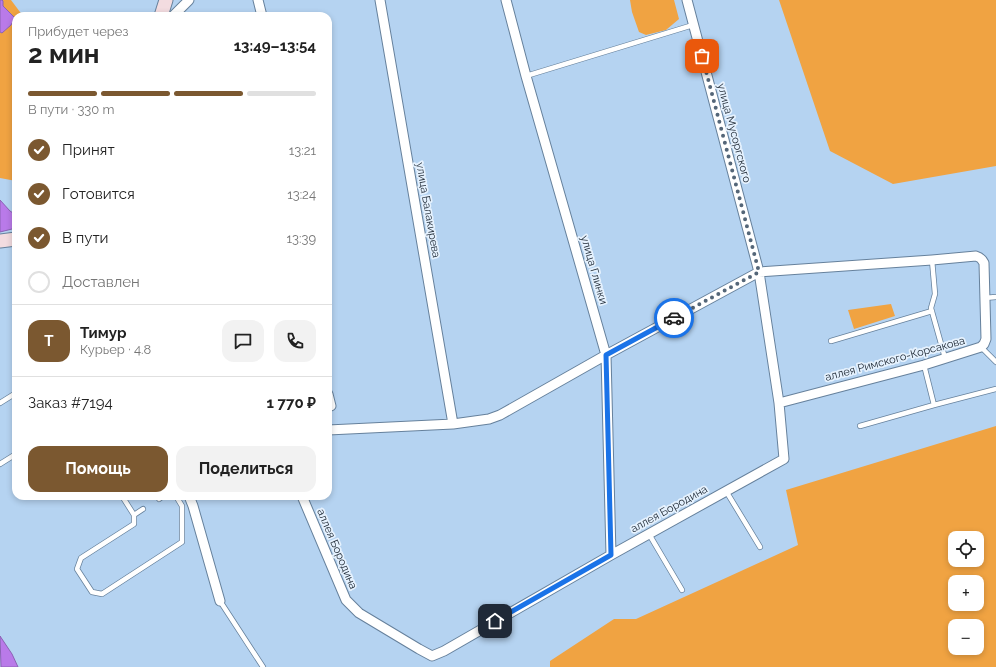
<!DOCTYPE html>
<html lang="ru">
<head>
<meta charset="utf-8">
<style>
	:root { --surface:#fff; --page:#f2f2f2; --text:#222; --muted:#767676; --line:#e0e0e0; --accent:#7b5830 }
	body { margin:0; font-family:Raleway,sans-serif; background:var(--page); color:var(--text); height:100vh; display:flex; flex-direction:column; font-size:15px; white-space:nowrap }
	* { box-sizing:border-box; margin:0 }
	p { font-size:13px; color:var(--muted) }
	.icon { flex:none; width:22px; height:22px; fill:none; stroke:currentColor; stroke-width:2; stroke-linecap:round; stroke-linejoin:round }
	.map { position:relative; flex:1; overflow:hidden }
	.drawer { position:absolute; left:12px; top:12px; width:320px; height:488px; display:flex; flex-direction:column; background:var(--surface); border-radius:12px; box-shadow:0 2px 6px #0003 }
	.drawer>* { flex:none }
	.controls { position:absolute; left:948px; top:531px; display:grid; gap:8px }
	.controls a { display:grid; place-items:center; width:36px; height:36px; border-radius:8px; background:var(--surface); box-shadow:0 2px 6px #0003; font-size:20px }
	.pin { position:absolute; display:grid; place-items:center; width:34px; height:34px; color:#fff; margin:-17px; border-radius:8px; box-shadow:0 2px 6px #0006 }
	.courier { position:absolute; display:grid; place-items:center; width:40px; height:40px; margin:-20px; border:3px solid #1a73e8; border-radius:50%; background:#fff; color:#222; box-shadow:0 1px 5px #0007 }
	.summary em { font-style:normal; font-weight:700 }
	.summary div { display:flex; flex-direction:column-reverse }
	.summary { display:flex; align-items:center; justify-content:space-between; height:68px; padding:0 16px }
	h1 { font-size:26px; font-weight:700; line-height:30px }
	.bar { display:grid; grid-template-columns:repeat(4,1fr); gap:6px 4px; align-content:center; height:48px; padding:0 16px }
	.bar i { height:5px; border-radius:3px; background:var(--line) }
	.bar .on { background:var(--accent) }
	.bar p { grid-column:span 4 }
	.line { display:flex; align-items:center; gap:10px; padding:0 16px; border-top:1px solid var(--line) }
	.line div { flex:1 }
	.round { display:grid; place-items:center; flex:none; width:42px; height:42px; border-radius:12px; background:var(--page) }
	ol { padding:0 16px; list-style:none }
	li { display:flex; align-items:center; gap:12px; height:44px }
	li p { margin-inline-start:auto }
	li .icon { padding:4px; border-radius:50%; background:var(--accent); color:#fff; stroke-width:4 }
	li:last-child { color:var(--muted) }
	li i { width:22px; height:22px; border:2px solid var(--line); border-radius:50% }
	.action { display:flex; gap:8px; margin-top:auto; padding:8px 16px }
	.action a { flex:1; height:46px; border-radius:12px; background:var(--accent); color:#fff; font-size:16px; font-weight:700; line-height:46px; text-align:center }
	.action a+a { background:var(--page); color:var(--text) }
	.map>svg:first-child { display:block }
</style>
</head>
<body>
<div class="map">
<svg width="996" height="667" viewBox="0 0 996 667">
	<rect width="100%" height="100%" fill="#b5d3f1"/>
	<path fill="#f0a342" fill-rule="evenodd" d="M2 0H11L23 16H16V181L0 178V32L2 33 3 1Z
		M630 0H674L679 19 666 30 646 35 639 32 632 12Z
		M779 0H996V166L893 184 830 151Z
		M891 304 895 316 854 329 848 310Z
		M996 426V667H550V661L614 619H636L798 545 786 490ZM955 538H977V560H955ZM955 582H977V604H955ZM955 626H977V648H955Z"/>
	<path fill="#b97ae9" stroke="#8b62b4" d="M0 0H2L3 1V6L15 18 11 25 2 33 0 32Z
		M0 200 10 211 16 215V228L0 232Z
		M0 636 12 654 18 667H1Z"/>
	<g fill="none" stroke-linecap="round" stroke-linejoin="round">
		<defs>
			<path id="lane" d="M526 76 693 25
				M932 260 935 294 931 308 945 358
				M984 298 996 297
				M831 341 932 311
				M981 347 996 362
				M0 403 16 393
				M934 405 996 389
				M860 426 934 405 924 365
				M0 464 16 454
				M726 491 760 547
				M122 496 134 515V524L81 558 77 569 92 592 102 594 182 542V506L176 496
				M159 499 163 496
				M134 515 143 509
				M649 534 682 590
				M220 601 263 667"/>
			<path id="street" d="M258 0 262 16
				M380 0 453 424
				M506 0 526 76 606 355 611 555
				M173 16 189 0
				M328 394 331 406
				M328 430 453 424 489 419 500 415 606 355 759 272 932 260 976 256C980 257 982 259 984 263L986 339 984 344 981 347 924 365 779 403
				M189 496 193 506 220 601
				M302 496 346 600 359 613 419 649 432 656 444 651 611 555 784 459 779 403 759 272 687 0"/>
			<path id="secondary" d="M161 16 166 0
				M0 241 16 239"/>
		</defs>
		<use href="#lane" stroke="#66819c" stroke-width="6"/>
		<use href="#street" stroke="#66819c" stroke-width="11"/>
		<use href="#secondary" stroke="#66819c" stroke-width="15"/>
		<use href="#lane" stroke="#fff" stroke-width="4.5"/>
		<use href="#street" stroke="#fff" stroke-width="9"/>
		<use href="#secondary" stroke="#f3dce0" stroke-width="13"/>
	</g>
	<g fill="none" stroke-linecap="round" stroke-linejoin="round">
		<path stroke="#546678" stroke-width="4" stroke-dasharray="0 7.2" d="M674 318 759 272 702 56"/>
		<path stroke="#1a73e8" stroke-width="5" d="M495 621 611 555 606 355 674 318"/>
	</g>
	<g text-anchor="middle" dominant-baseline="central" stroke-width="3.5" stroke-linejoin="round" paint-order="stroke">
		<g font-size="11" fill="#202b37" stroke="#e6f2fe">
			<text transform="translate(734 133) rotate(75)">улица Мусоргского</text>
			<text transform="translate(428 210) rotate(80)">улица Балакирева</text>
			<text transform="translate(594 270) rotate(74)">улица Глинки</text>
			<text transform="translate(895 359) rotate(-15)">аллея Римского-Корсакова</text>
			<text transform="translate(669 509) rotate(-29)">аллея Бородина</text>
			<text transform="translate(337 549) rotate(67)">аллея Бородина</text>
		</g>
	</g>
</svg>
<div class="controls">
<a><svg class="icon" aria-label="locate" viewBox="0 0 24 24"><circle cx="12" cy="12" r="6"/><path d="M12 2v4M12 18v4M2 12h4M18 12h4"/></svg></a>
<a>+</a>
<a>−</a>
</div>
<div class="pin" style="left:702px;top:56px;background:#ea580c"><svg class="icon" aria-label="bag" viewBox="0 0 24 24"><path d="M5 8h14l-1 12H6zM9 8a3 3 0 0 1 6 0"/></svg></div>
<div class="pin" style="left:495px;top:621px;background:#1f2937"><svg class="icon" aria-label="home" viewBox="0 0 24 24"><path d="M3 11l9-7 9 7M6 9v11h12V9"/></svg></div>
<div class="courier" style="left:674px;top:318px"><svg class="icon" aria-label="car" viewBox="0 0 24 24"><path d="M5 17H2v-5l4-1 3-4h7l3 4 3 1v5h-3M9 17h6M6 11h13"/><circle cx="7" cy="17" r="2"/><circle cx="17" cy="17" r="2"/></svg></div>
<section class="drawer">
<div class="summary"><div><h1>2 мин</h1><p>Прибудет через</p></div><em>13:49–13:54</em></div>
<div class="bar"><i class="on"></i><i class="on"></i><i class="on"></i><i></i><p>В пути · 330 m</p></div>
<ol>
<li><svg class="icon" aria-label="check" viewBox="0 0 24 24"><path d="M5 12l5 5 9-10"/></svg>Принят<p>13:21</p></li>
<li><svg class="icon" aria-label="check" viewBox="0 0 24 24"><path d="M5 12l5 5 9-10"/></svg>Готовится<p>13:24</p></li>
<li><svg class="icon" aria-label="check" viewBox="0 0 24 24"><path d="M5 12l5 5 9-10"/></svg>В пути<p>13:39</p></li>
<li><i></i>Доставлен</li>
</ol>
<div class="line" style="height:72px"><b class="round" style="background:var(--accent);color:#fff">Т</b><div><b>Тимур</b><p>Курьер · 4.8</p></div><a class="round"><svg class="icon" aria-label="chat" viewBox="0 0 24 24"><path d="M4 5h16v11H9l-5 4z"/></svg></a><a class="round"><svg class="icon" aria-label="phone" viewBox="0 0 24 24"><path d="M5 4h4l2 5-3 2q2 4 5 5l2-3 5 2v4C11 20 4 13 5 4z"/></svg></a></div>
<div class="line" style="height:52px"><div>Заказ #7194</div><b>1 770 ₽</b></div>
<div class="action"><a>Помощь</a><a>Поделиться</a></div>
</section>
</div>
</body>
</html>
